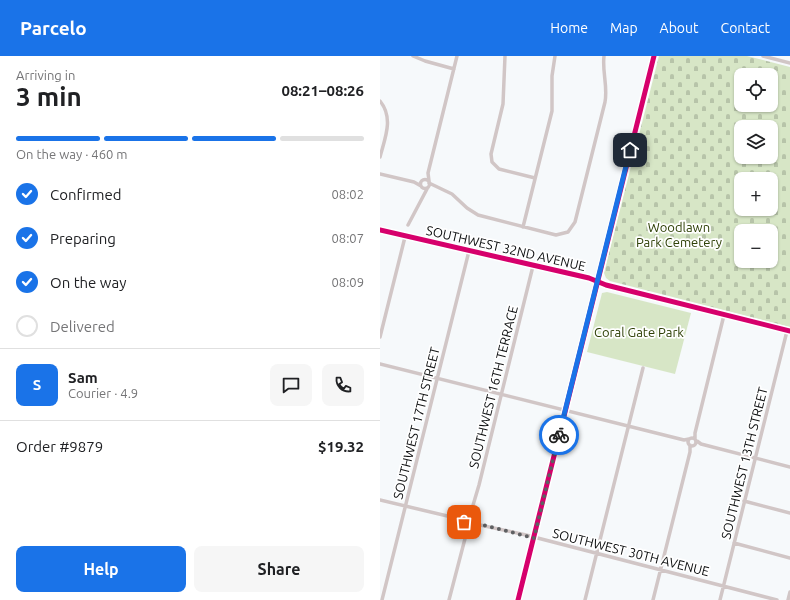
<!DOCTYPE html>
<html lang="en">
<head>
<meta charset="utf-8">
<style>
	:root { --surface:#fff; --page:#f6f6f6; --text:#202124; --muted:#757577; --line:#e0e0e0; --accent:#1a73e8 }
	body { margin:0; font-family:Ubuntu,sans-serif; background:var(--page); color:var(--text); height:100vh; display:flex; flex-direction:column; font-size:15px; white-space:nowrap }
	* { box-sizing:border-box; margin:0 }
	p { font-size:13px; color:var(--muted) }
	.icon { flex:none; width:22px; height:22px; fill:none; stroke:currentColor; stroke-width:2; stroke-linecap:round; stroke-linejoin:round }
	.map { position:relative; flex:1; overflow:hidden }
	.panel { display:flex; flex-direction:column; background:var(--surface); width:380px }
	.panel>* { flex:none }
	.tools { position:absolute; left:354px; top:12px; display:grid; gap:8px }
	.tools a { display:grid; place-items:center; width:44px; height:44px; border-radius:8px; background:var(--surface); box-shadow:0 1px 3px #0004; font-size:20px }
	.pin { position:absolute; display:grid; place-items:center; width:34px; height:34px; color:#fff; margin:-17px; border-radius:8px; box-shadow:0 2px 6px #0006 }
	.courier { position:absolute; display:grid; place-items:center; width:40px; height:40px; margin:-20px; border:3px solid #1a73e8; border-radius:50%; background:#fff; color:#222; box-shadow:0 1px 5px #0007 }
	.overview em { font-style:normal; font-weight:700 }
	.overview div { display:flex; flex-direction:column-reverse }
	.overview { display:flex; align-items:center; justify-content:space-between; height:68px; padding:0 16px }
	h1 { font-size:26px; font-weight:700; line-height:30px }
	.bar { display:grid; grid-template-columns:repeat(4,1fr); gap:6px 4px; align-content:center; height:48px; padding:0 16px }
	.bar i { height:5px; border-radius:3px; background:var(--line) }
	.bar .on { background:var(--accent) }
	.bar p { grid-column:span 4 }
	.line { display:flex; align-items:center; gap:10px; padding:0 16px; border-top:1px solid var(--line) }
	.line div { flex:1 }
	.round { display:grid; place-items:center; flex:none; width:42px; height:42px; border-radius:8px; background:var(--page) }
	ol { padding:0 16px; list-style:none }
	li { display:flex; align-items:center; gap:12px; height:44px }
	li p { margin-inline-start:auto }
	li .icon { padding:4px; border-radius:50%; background:var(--accent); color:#fff; stroke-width:4 }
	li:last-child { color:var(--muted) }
	li i { width:22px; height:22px; border:2px solid var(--line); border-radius:50% }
	.cta { display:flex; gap:8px; margin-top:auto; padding:8px 16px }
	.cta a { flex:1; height:46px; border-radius:8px; background:var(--accent); color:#fff; font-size:16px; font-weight:700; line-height:46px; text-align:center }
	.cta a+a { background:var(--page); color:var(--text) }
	header { display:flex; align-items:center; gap:24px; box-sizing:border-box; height:56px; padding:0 20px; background:var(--accent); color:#fff }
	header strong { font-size:19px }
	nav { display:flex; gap:22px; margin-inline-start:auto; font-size:14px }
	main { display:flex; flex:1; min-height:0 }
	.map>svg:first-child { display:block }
</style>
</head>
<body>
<header>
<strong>Parcelo</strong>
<nav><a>Home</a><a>Map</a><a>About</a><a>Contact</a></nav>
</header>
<main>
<section class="panel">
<div class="overview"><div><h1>3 min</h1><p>Arriving in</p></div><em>08:21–08:26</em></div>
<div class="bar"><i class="on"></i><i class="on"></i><i class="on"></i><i></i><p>On the way · 460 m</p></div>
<ol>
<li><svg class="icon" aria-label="check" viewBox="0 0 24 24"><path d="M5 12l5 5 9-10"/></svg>Confirmed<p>08:02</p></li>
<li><svg class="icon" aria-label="check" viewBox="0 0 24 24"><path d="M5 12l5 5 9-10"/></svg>Preparing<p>08:07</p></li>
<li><svg class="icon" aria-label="check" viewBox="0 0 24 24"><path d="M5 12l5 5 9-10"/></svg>On the way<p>08:09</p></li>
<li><i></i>Delivered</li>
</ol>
<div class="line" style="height:72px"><b class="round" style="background:var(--accent);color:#fff">S</b><div><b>Sam</b><p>Courier · 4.9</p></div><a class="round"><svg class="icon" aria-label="chat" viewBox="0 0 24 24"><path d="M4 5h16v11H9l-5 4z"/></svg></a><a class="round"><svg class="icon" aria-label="phone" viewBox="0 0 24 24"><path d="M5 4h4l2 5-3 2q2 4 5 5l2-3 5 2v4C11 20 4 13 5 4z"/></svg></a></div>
<div class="line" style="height:52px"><div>Order #9879</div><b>$19.32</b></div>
<div class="cta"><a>Help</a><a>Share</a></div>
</section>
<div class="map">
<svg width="410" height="544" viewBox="0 0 410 544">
	<defs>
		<pattern id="cemetery-stones" width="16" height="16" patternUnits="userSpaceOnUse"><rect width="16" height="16" fill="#d7e6c6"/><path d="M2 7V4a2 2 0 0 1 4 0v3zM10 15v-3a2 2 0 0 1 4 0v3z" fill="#b7c4a9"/></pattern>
	</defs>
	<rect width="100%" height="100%" fill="#f6f9fb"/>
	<path fill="url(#cemetery-stones)" fill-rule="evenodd" d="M279 0H367L410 11V271L230 225 226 222 224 217ZM361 19H391V49H361ZM361 71H391V101H361ZM361 123H391V153H361ZM361 175H391V205H361Z"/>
	<path fill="#d7e6c6" d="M227 236 311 257 295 318 207 296 222 237Z"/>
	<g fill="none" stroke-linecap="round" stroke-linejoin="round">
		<path stroke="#d1c6c6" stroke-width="3.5" d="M33 0 45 5 74 13
			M125 0 123 48 111 98 112 106 119 113 155 122
			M383 0 410 7
			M0 45C14 62 5 82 0 101
			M0 118 34 126 41 130
			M40.5 128a4.5 4.5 0 1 1 9 0a4.5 4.5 0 1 1-9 0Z
			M49 125 48 117 77 0
			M49 127 72 138 87 152 98 159 176 179 188 176 195 166 225 46C228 30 222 16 224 0
			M28 169 47 133
			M143 171 172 55V20L175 0
			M0 281 25 181
			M0 308 304 384 309 383
			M308 386a4 4 0 1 1 8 0a4 4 0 1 1-8 0Z
			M315 383V377L344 259
			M317 385 321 388 410 411
			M0 444 80 463 86 466
			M364 445 410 457
			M85.5 465a3.5 3.5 0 1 1 7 0a3.5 3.5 0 1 1-7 0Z
			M87 462 91 456 99 429 153 210
			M91 467 146 479 397 544
			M354 487 410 502
			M2 544 89 195
			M69 544 87 475 91 468
			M205 544 263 312
			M273 544 310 396V389
			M340 544 407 275
			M408 544 410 536"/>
		<path stroke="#d1c6c6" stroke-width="4.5" d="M0 174 209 222 226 229 410 275
			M138 544 274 0"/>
		<defs>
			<path id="cycleway" d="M0 174 209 222 226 229 410 275
				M138 544 274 0"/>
		</defs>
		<use href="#cycleway" stroke="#fff" stroke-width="8"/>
		<use href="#cycleway" stroke="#d6006c" stroke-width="5"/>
	</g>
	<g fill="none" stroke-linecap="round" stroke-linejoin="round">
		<path stroke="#5e6062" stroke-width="4" stroke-dasharray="0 7.2" d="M84 466 88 468H99L154 482 179 379"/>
		<path stroke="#1a73e8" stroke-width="5" d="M179 379 250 94"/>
	</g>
	<g text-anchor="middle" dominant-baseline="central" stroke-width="3.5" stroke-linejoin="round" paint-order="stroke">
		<g font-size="13" fill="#2e4006" stroke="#fff">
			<text x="299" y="171">Woodlawn<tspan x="299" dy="15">Park Cemetery</tspan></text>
			<text x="259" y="276">Coral Gate Park</text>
		</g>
		<g font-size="13" fill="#0c0e0f" stroke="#fff">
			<text transform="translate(126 192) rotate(13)">SOUTHWEST 32ND AVENUE</text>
			<text transform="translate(113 331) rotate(-76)">SOUTHWEST 16TH TERRACE</text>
			<text transform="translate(36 367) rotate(-76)">SOUTHWEST 17TH STREET</text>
			<text transform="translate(364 407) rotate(-76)">SOUTHWEST 13TH STREET</text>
			<text transform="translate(251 496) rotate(14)">SOUTHWEST 30TH AVENUE</text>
		</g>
	</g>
</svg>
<div class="tools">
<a><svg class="icon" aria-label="locate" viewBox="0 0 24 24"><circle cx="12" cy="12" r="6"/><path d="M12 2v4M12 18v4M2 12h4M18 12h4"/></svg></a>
<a><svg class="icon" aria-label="layers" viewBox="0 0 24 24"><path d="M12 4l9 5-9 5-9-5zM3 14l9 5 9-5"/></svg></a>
<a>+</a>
<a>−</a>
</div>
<div class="pin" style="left:84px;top:466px;background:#ea580c"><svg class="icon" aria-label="bag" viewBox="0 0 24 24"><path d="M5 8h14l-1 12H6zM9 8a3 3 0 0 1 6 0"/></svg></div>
<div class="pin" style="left:250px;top:94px;background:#1f2937"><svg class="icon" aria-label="home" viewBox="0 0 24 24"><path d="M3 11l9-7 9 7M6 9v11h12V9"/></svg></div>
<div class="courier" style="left:179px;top:379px"><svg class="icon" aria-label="bike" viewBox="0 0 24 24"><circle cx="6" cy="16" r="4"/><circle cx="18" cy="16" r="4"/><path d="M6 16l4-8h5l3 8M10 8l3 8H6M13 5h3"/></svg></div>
</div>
</main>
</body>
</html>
